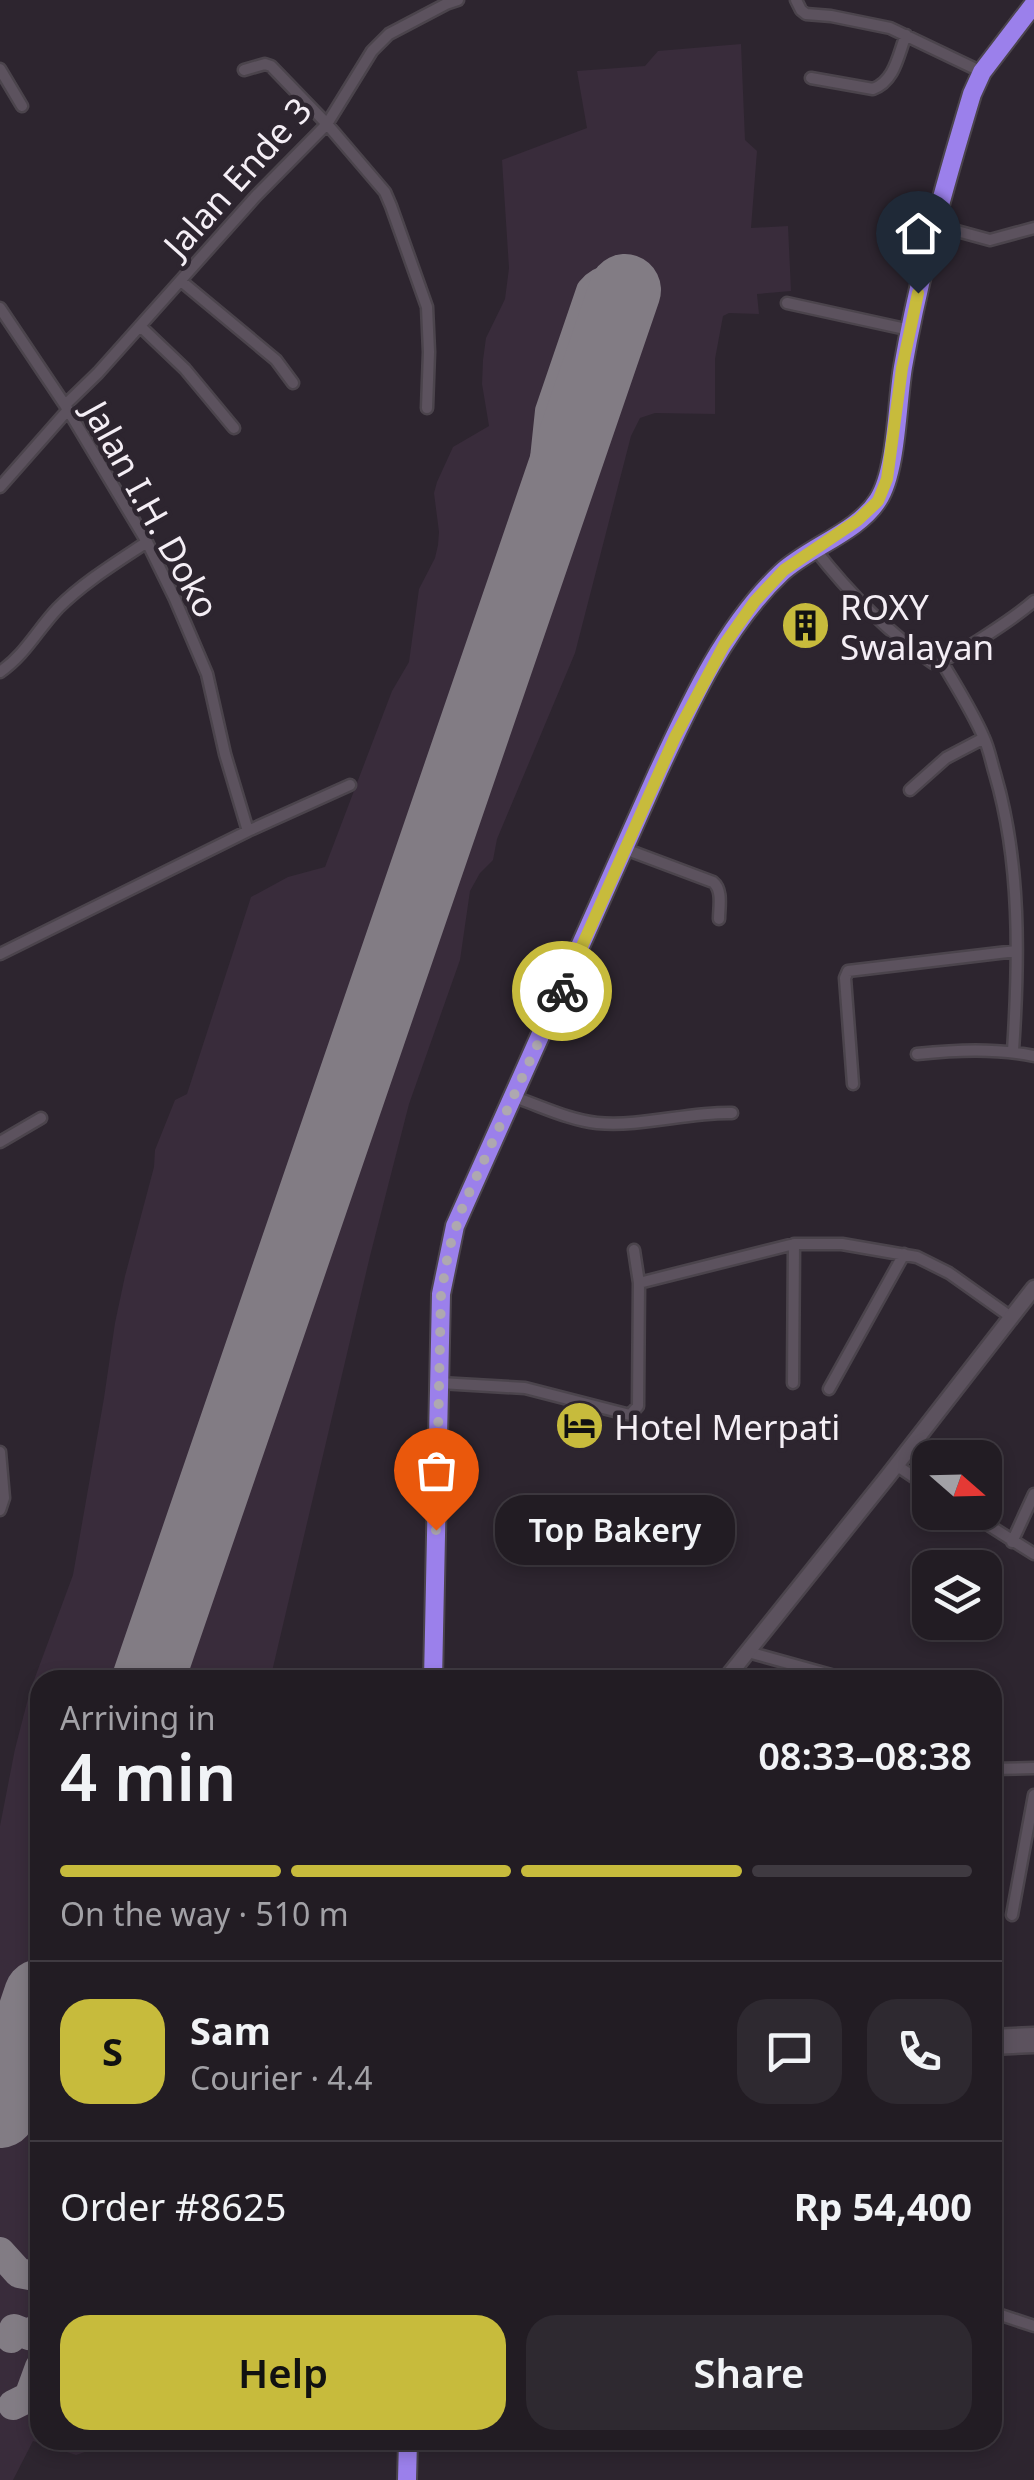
<!DOCTYPE html>
<html lang="en">
<head>
<meta charset="utf-8">
<style>
	:root { --surface:#221c23; --page:#2e2930; --text:#f1f3f6; --muted:#a2a1a6; --line:#3f3a41; --accent:#c7bb3c }
	body { margin:0; font-family:"Noto Sans",sans-serif; background:var(--page); color:var(--text); height:100vh; display:flex; flex-direction:column; font-size:38px; white-space:nowrap }
	* { box-sizing:border-box; margin:0 }
	p { font-size:32px; color:var(--muted) }
	.icon { flex:none; width:55px; height:55px; fill:none; stroke:currentColor; stroke-width:2; stroke-linecap:round; stroke-linejoin:round }
	.map { position:relative; flex:1; overflow:hidden }
	.sheet { position:absolute; left:30px; top:1670px; width:972px; height:780px; display:flex; flex-direction:column; background:var(--surface); border-radius:30px; box-shadow:0 5px 15px #0003,0 0 0 2px var(--line) }
	.sheet>* { flex:none }
	.needle { width:65px; rotate:110deg }
	.buttons { position:absolute; left:912px; top:1440px; display:grid; gap:20px }
	.buttons a { display:grid; place-items:center; width:90px; height:90px; border-radius:20px; background:var(--surface); box-shadow:0 5px 15px #0003,0 0 0 2px var(--line); font-size:50px }
	.pin { position:absolute; display:grid; place-items:center; width:85px; height:85px; color:#fff; margin:-102px -42px; border-radius:50% 50% 50% 0; rotate:-45deg; box-shadow:0 0 10px #0007 }
	.pin .icon { rotate:45deg }
	.courier { position:absolute; display:grid; place-items:center; width:100px; height:100px; margin:-50px; border:8px solid #c7bb3c; border-radius:50%; background:#fff; color:#222; box-shadow:0 2px 12px #0007 }
	.bubble { position:absolute; height:70px; border-radius:30px; background:var(--surface); box-shadow:0 5px 15px #0003,0 0 0 2px var(--line); font-size:32px; font-weight:600; line-height:70px; text-align:center }
	.summary em { font-style:normal; font-weight:600 }
	.summary div { display:flex; flex-direction:column-reverse }
	.summary { display:flex; align-items:center; justify-content:space-between; height:170px; padding:0 30px }
	h1 { font-size:65px; font-weight:600; line-height:75px }
	.bar { display:grid; grid-template-columns:repeat(4,1fr); gap:15px 10px; align-content:center; height:120px; padding:0 30px }
	.bar i { height:12px; border-radius:8px; background:var(--line) }
	.bar .selected { background:var(--accent) }
	.bar p { grid-column:span 4 }
	.line { display:flex; align-items:center; gap:25px; padding:0 30px; border-top:2px solid var(--line) }
	.line div { flex:1 }
	.round { display:grid; place-items:center; flex:none; width:105px; height:105px; border-radius:30px; background:var(--page) }
	.cta { display:flex; gap:20px; margin-top:auto; padding:20px 30px }
	.cta a { flex:1; height:115px; border-radius:30px; background:var(--accent); color:#111; font-size:40px; font-weight:600; line-height:115px; text-align:center }
	.cta a+a { background:var(--page); color:var(--text) }
	.map>svg:first-child { display:block }
</style>
</head>
<body>
<div class="map">
<svg width="1034" height="2480" viewBox="0 0 1034 2480">
	<rect width="100%" height="100%" fill="#2d252f"/>
	<path fill="#392c3b" d="M741 44 745 140 757 151 751 228 788 226 791 291 757 294 759 314 729 313 723 316 715 359V414L655 413 640 418 631 436 575 653 497 839 493 860 480 873 470 891 460 960 409 1104 370 1256 270 1680H40V2440H121L76 2455 33 2441 13 2480H0V1826L15 1749 30 1691 73 1575 104 1398 115 1323 125 1276 154 1167 155 1150 175 1100 187 1094 251 897 288 877 325 867 392 691 409 662 419 589 435 558 438 545 439 532 434 493 437 482 453 447 489 426 482 384 483 360 486 338 505 299 509 268 502 160 587 128 577 71 645 66 658 51Z"/>
	<g fill="none" stroke-linecap="round" stroke-linejoin="round">
		<path stroke="#827c84" stroke-width="30" d="M535 553 550 411 591 291C613 264 649 293 628 314 624 318 618 321 614 324
			M26 2035V2054L40 2070
			M10 2084 22 2072H40
			M0 2252 19 2273 40 2277
			M11 2338 14 2329 29 2335 33 2331 40 2330
			M13 2405 29 2397 40 2367"/>
		<path stroke="#827c84" stroke-width="72" d="M148 1680 625 290
			M0 2112 40 1995"/>
		<defs>
			<path id="street" d="M796 0 801 10 806 14 831 16 890 28 982 72
				M0 69 22 106
				M244 70 265 64 271 66 327 124 385 192 391 206 427 307 429 352 427 408
				M811 78 873 89C895 81 898 55 906 35
				M935 225 990 240 1034 228
				M181 281 276 360 293 383
				M787 303 910 330
				M0 308 65 405 147 542 175 599 207 674 225 754 248 831 0 954
				M140 326 185 369 234 428
				M65 405 98 373 255 197 327 124 372 51 389 34 446 4 458 0
				M0 487 67 411
				M814 548C848 592 887 632 933 663 952 661 1018 615 1034 601
				M942 662C956 686 972 711 983 736 989 748 991 761 995 774 1021 862 1019 960 1013 1051
				M0 672C25 655 38 629 58 608 84 582 117 562 147 542
				M910 790 946 758 984 738
				M248 831 350 785
				M625 849 713 882C723 890 719 907 719 919
				M917 1054C956 1050 995 1048 1034 1056
				M853 1084 845 978 848 971 1016 951
				M514 1097C541 1106 569 1120 597 1123 643 1127 687 1112 732 1113
				M0 1142 41 1118
				M639 1283 794 1244H842L917 1257 949 1273 1011 1317
				M440 1383 525 1388 630 1415 638 1406 639 1283 634 1250
				M793 1383 794 1244
				M829 1389 904 1254
				M0 1452 4 1498 0 1510
				M896 1465 930 1488
				M968 1512 1034 1554
				M1012 1542 1034 1494
				M748 1652 849 1680
				M992 1769 1034 1768
				M1012 1915 1034 1795
				M992 2312 1034 2326"/>
			<path id="secondary" d="M725 1680 888 1476 1034 1288
				M992 2037 1034 2035
				M992 2047 1034 2045"/>
			<path id="highway" d="M433 1680 441 1294 455 1226 658 772C690 703 725 626 781 573 809 547 858 532 878 500 897 471 897 402 903 367 919 275 945 184 972 94L982 72 1034 4
				M407 2480 408 2440"/>
		</defs>
		<use href="#street" stroke="#4b444c" stroke-width="15"/>
		<use href="#secondary" stroke="#4b444c" stroke-width="19"/>
		<use href="#highway" stroke="#4b444c" stroke-width="22"/>
		<use href="#street" stroke="#5c525e" stroke-width="10"/>
		<use href="#secondary" stroke="#5c525e" stroke-width="14"/>
		<use href="#highway" stroke="#9b80eb" stroke-width="18"/>
	</g>
	<g fill="none" stroke-linecap="round" stroke-linejoin="round">
		<path stroke="#aea8b0" stroke-width="10" stroke-dasharray="0 18" d="M436 1530 441 1294 449 1249 463 1206 562 991"/>
		<path stroke="#c7bb3c" stroke-width="12" d="M562 991 675 737 724 645 755 601 784 570 858 520 878 501 887 479 902 368 918 293"/>
	</g>
	<defs>
		<symbol id="building-disc" viewBox="-11 -11 22 22"><circle r="9.5" fill="#c7bb3c" stroke="#2d252f"/><path d="M-4-6H4V6H1V3H-1V6H-4ZM-2.5-4.3h1.7v1.8h-1.7ZM.8-4.3h1.7v1.8H.8ZM-2.5-1h1.7V.8h-1.7ZM.8-1h1.7V.8H.8Z" fill="#111"/></symbol>
		<symbol id="hotel-disc" viewBox="-11 -11 22 22"><circle r="9.5" fill="#c7bb3c" stroke="#2d252f"/><path d="M-6-4.5h1.5V1H6V5H4.5V3h-9V5H-6ZM-4 0a1.8 1.8 0 1 1 3.6 0ZM.5 0V-2.5h3Q6-2.5 6 0Z" fill="#111"/></symbol>
	</defs>
	<g fill-rule="evenodd">
		<use href="#building-disc" x="778" y="598" width="55" height="55"/>
		<use href="#hotel-disc" x="552" y="1398" width="55" height="55"/>
	</g>
	<g text-anchor="middle" dominant-baseline="central" stroke-width="9" stroke-linejoin="round" paint-order="stroke">
		<g font-size="35" fill="#f4eef5" stroke="#2d252f">
			<text transform="translate(237 177) rotate(-48)">Jalan Ende 3</text>
			<text transform="translate(152 509) rotate(61)">Jalan I.H. Doko</text>
		</g>
		<g font-size="35" fill="#f4eef5" stroke="#2d252f" text-anchor="start">
			<text x="840" y="606">ROXY<tspan x="840" dy="40">Swalayan</tspan></text>
			<text x="614" y="1426">Hotel Merpati</text>
		</g>
	</g>
</svg>
<div class="buttons">
<a><svg class="needle" viewBox="-14 -14 28 28"><path d="M0-13l5 13h-10z" fill="#e53935"/><path d="M0 13l5-13h-10z" fill="#a2a1a6"/></svg></a>
<a><svg class="icon" aria-label="layers" viewBox="0 0 24 24"><path d="M12 4l9 5-9 5-9-5zM3 14l9 5 9-5"/></svg></a>
</div>
<div class="pin" style="left:436px;top:1530px;background:#ea580c"><svg class="icon" aria-label="bag" viewBox="0 0 24 24"><path d="M5 8h14l-1 12H6zM9 8a3 3 0 0 1 6 0"/></svg></div>
<div class="pin" style="left:918px;top:293px;background:#1f2937"><svg class="icon" aria-label="home" viewBox="0 0 24 24"><path d="M3 11l9-7 9 7M6 9v11h12V9"/></svg></div>
<div class="courier" style="left:562px;top:991px"><svg class="icon" aria-label="bike" viewBox="0 0 24 24"><circle cx="6" cy="16" r="4"/><circle cx="18" cy="16" r="4"/><path d="M6 16l4-8h5l3 8M10 8l3 8H6M13 5h3"/></svg></div>
<div class="bubble" style="left:495px;top:1495px;width:240px">Top Bakery</div>
<section class="sheet">
<div class="summary"><div><h1>4 min</h1><p>Arriving in</p></div><em>08:33–08:38</em></div>
<div class="bar"><i class="selected"></i><i class="selected"></i><i class="selected"></i><i></i><p>On the way · 510 m</p></div>
<div class="line" style="height:180px"><b class="round" style="background:var(--accent);color:#111">S</b><div><b>Sam</b><p>Courier · 4.4</p></div><a class="round"><svg class="icon" aria-label="chat" viewBox="0 0 24 24"><path d="M4 5h16v11H9l-5 4z"/></svg></a><a class="round"><svg class="icon" aria-label="phone" viewBox="0 0 24 24"><path d="M5 4h4l2 5-3 2q2 4 5 5l2-3 5 2v4C11 20 4 13 5 4z"/></svg></a></div>
<div class="line" style="height:130px"><div>Order #8625</div><b>Rp 54,400</b></div>
<div class="cta"><a>Help</a><a>Share</a></div>
</section>
</div>
</body>
</html>
